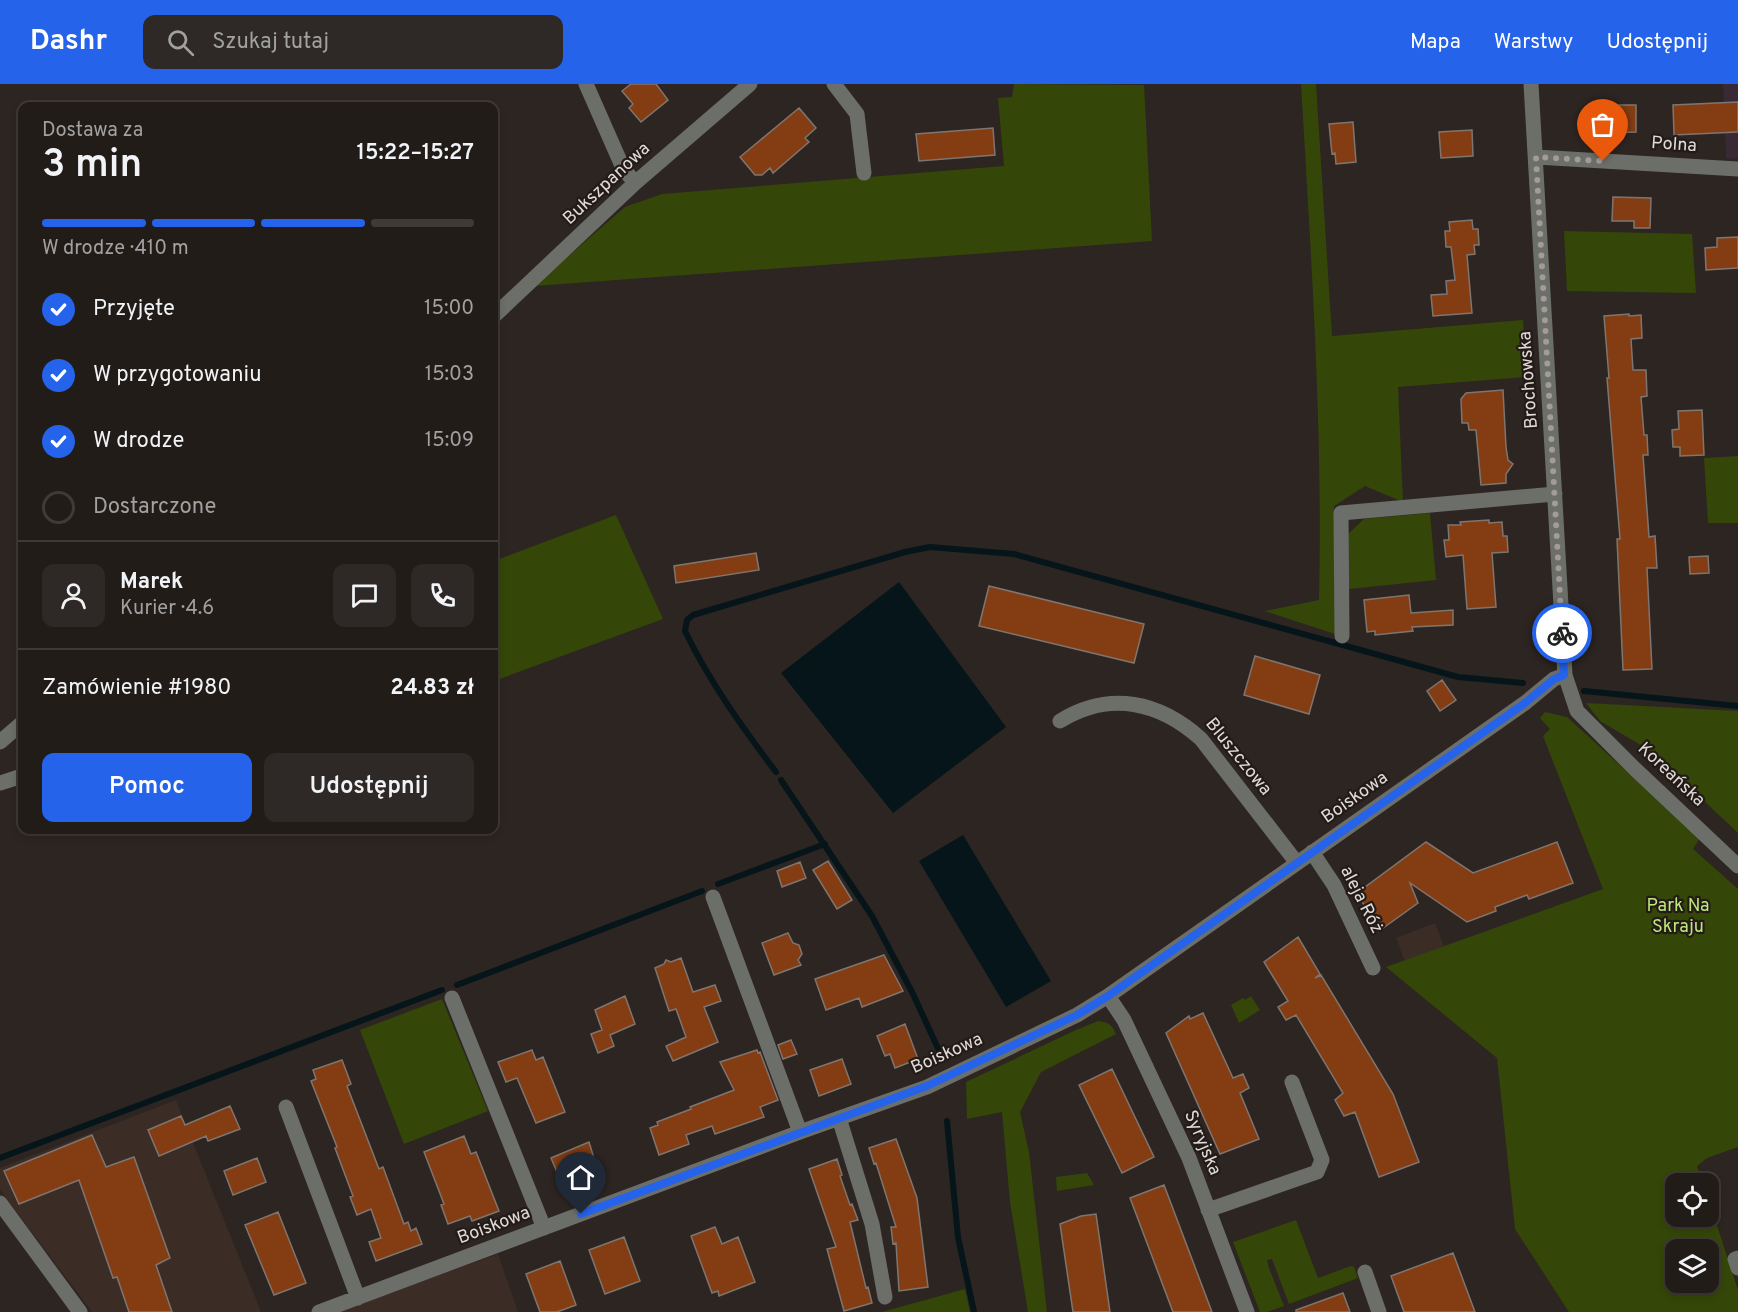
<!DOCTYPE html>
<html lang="pl">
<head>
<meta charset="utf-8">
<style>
	:root { --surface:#221c19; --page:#2e2926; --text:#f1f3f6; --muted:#a2a1a2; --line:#3f3a38; --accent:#2563eb }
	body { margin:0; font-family:Overpass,sans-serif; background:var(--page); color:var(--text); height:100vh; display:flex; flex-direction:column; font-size:22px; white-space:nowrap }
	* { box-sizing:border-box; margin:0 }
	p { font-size:20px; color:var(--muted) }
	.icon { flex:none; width:33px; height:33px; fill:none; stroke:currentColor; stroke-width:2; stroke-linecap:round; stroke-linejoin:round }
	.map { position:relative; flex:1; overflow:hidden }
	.side { position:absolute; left:18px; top:18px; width:480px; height:732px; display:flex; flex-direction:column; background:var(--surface); border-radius:12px; box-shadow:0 3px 9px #0003,0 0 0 2px var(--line) }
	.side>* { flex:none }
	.controls { position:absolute; left:1665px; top:1089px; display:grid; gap:12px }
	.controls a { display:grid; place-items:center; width:54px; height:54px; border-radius:12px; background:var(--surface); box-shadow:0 3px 9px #0003,0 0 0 2px var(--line); font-size:30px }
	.pin { position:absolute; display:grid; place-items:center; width:51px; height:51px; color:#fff; margin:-62px -26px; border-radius:50% 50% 50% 0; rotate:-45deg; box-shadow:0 0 6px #0007 }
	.pin .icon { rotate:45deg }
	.courier { position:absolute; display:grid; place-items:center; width:60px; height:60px; margin:-30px; border:4px solid #2563eb; border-radius:50%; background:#fff; color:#222; box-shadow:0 2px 8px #0007 }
	.headline em { font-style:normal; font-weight:600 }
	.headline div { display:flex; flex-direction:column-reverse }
	.headline { display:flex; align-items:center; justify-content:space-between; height:102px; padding:0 24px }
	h1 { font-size:39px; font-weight:600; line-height:45px }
	.bar { display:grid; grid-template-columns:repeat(4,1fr); gap:9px 6px; align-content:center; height:72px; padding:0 24px }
	.bar i { height:8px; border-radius:4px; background:var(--line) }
	.bar .selected { background:var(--accent) }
	.bar p { grid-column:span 4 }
	.line { display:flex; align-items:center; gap:15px; padding:0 24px; border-top:2px solid var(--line) }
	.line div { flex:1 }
	.round { display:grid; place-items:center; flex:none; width:63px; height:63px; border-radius:12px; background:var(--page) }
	ol { padding:0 24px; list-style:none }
	li { display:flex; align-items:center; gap:18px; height:66px }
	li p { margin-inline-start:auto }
	li .icon { padding:6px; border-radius:50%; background:var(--accent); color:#fff; stroke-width:4 }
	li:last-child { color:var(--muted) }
	li i { width:33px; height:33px; border:3px solid var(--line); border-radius:50% }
	.action { display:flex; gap:12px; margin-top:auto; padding:12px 24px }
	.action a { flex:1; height:69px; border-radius:12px; background:var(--accent); color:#fff; font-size:24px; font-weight:600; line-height:69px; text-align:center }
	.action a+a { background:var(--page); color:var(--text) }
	header { display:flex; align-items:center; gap:36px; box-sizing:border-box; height:84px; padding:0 30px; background:var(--accent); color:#fff }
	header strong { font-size:28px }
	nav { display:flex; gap:33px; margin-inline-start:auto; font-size:21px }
	.search { width:420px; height:54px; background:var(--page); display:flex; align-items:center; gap:15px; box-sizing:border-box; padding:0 21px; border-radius:12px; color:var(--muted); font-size:22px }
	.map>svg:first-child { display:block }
</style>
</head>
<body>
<header>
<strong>Dashr</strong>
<div class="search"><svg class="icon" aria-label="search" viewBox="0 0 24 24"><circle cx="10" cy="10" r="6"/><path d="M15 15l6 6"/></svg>Szukaj tutaj</div>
<nav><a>Mapa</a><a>Warstwy</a><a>Udostępnij</a></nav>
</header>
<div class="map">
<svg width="1738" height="1228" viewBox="0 0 1738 1228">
	<rect width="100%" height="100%" fill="#2d2521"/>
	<path fill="#382934" d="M1723 0H1738V75L1726 74Z"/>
	<path fill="#3b2d26" d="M1435 839 1444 862 1405 877 1396 854Z
		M176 1016 261 1228H92L0 1106V1084Z
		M498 1170 518 1228H337Z"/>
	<path fill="#344708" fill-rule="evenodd" d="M1014 0 1144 1 1152 157 534 202 625 123 662 110 1004 82 998 14 1012 13Z
		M1301 0H1316L1332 252 1523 236 1526 293 1398 303 1403 418 1365 402 1334 422 1335 550 1265 527 1319 516C1323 344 1311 172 1301 0Z
		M1564 147 1692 150 1696 209 1567 207Z
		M1738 372V439H1708L1704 374Z
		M1430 429 1436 496 1349 505 1348 450 1364 435Z
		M616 431 663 535 494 597V477Z
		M1586 619 1738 627V749L1651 667 1600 637Z
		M1545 628 1567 633 1700 754 1693 765 1738 805V1063L1707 1074 1697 1082 1703 1099 1676 1100V1132H1708L1709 1117 1738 1206V1228H1569L1515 1145 1497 974 1386 883 1603 805 1543 652 1550 645 1540 634ZM1676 1166H1708V1198H1676Z
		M1251 912 1260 926 1239 939 1231 921 1243 914 1245 916Z
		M442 915 488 1027 404 1060 360 946Z
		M1098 937C1109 938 1112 941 1116 950L1041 988 1020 1028 1029 1068 1047 1228H1028L1010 1118 1002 1028 967 1035 966 998 1076 946Z
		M1087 1089 1094 1101 1057 1107 1056 1093Z
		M1296 1136 1318 1194 1351 1182 1354 1183 1358 1194 1289 1220 1272 1175 1267 1176 1269 1184 1284 1222 1267 1228H1260L1233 1158Z
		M965 1205 970 1228H882Z"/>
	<path fill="#061519" d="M899 498 1006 643 893 729 781 589Z
		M963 751 1051 897 1006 923 919 777Z"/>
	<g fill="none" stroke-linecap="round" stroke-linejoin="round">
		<path stroke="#061519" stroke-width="6" d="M1584 607 1738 622
			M776 688C742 643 709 597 685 547L687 536 693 531 905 468 930 463 1014 470 1458 593 1523 599
			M781 696 872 832 913 910 941 971
			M718 800 825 760
			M457 901 702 807
			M947 1037 958 1153 974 1228
			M0 1074 442 906"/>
	</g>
	<path fill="#843d12" stroke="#7f7570" stroke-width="1.5" d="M631 0H656L668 16 641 38 629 24 633 20 622 7Z
		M1738 18V48L1674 51 1673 21Z
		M1593 21H1636V48L1603 49 1602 39H1594Z
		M799 24 816 44 805 54 809 58 773 89 770 84 762 91H755L740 73Z
		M1353 38 1356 78 1336 80 1335 69 1332 70 1329 40Z
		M993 44 995 71 919 77 916 50Z
		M1472 46 1473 72 1441 74 1439 48Z
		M1613 113 1651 114 1650 144H1634V137H1612Z
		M1472 136 1473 145H1478L1479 161H1474L1475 170 1467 171 1472 229 1433 232 1431 211 1447 210 1446 197 1455 196 1451 163H1446L1445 147H1450L1449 138Z
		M1738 153V184L1706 186 1705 164 1717 163V154Z
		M1629 230V232L1641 231 1642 254 1631 255 1633 286H1646L1647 312 1641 313 1644 351H1647L1648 371H1643L1649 453 1655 452 1657 484H1647L1652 585 1623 586 1617 455H1620L1607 294H1609L1604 232Z
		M1503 306 1506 363 1508 376 1513 380 1506 390V399L1481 401 1476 346H1469L1468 339H1462L1461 315 1466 309Z
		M1702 326 1704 371 1680 372V363H1673L1672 346 1679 345 1678 327Z
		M1489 436V439L1502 438 1503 452H1507L1508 468 1492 469 1496 523 1467 525 1463 471 1446 473 1444 456H1449L1448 441H1461L1460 438Z
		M756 469 759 486 676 499 674 482Z
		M1708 472 1709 489 1690 490 1689 473Z
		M989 502 1144 540 1134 579 979 542Z
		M1409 511 1411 529 1453 526V541L1412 543 1413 547 1375 551V547L1367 548 1364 516Z
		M1255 572 1320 591 1309 630 1244 611Z
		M1442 596 1456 616 1440 627 1427 607Z
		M1426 758 1473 789 1557 758 1573 799 1529 815 1527 811 1495 823 1496 827 1467 838 1410 799 1418 819 1379 847 1357 809Z
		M828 777 852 816 837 825 813 786Z
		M800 778 806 794 782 803 777 787Z
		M788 849 793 859 799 861 802 870 798 876 801 881 774 891 762 859Z
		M1298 853 1320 890 1315 894 1321 891 1393 1010 1419 1078 1379 1093 1355 1028 1344 1032 1335 1016 1343 1009 1296 931 1286 936 1278 923 1288 917 1264 878Z
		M884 871 903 907 862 923 859 914 826 926 815 895Z
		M681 874 693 908 715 901 721 917 704 923 718 958 673 977 666 962 686 953 676 925 669 927 655 884 664 880 666 876 671 878Z
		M625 912 635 940 610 951 614 962 598 969 591 950 602 946 595 926Z
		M1203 929 1233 994 1243 990 1249 1004 1240 1009 1259 1055 1220 1070 1166 949 1189 932 1190 935Z
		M905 940 918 975 895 984 890 970 885 972 877 952Z
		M791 956 797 970 783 975 778 961Z
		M532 966 536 976 543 973 565 1028 536 1039 517 994 506 998 498 978Z
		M757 966 758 969 760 968 778 1016 760 1023 764 1033 715 1050 712 1042 686 1051 689 1060 659 1071 650 1044 658 1041 657 1038 691 1025 690 1023 734 1006 720 978Z
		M842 975 851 1000 819 1012 810 986Z
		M342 976 351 1000 347 1002 379 1085 383 1083 404 1140 408 1138 411 1147 416 1144 422 1160 376 1177 369 1158 381 1154 371 1125 357 1131 350 1113 353 1112 335 1064 337 1063 311 997 316 995 313 986Z
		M1112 985 1154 1073 1122 1089 1079 1001Z
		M230 1022 240 1045 208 1057 206 1052 159 1072 148 1046 181 1032 185 1041Z
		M92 1051 106 1083 134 1073 170 1174 156 1181 172 1228H129L117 1193 113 1194 79 1096 19 1120 4 1087Z
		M464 1052 471 1070 476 1068 499 1127 472 1137 470 1132 448 1140 441 1121 444 1120 424 1068Z
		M896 1055 917 1114 928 1203 899 1207 896 1159 893 1160 891 1143H896L876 1079 874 1080 869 1064Z
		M589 1058 598 1087 590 1090 592 1096 565 1107 551 1074Z
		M257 1074 266 1098 233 1111 224 1087Z
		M837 1075 842 1091 840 1092 850 1121 852 1120 858 1136 850 1138 866 1204 868 1203 872 1219 844 1227 827 1165 836 1163 809 1085Z
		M1164 1101 1212 1228H1173L1130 1114Z
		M278 1128 306 1199 274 1211 245 1141Z
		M1096 1130 1110 1228H1073L1060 1140 1081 1132Z
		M715 1143 722 1160 738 1153 755 1198 719 1212 718 1207 712 1209 691 1152Z
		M624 1153 640 1197 605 1210 589 1166Z
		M1453 1169 1475 1228H1404L1391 1192Z
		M560 1177 576 1221 557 1228H540L526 1190Z
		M1343 1209 1350 1228H1296V1226Z"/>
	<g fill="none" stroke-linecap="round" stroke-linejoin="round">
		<path stroke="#6c6e6a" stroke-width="15" d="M586 0 623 84 635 99
			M834 0 857 30 864 89
			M1531 0 1565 591 1577 627 1635 685 1738 782
			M1536 73 1738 85
			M494 232 635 99 750 0
			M1342 552 1341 429 1555 410
			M1060 637C1110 606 1160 618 1201 655L1297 779
			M0 658 22 639
			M0 699 22 692
			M1312 768 1334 801 1373 884
			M713 813 800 1048
			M1108 912 1124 936 1189 1074 1247 1228
			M452 914 544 1144
			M286 1023 358 1214
			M839 1034 872 1140 885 1213
			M0 1119 80 1228
			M1208 1126 1317 1088 1322 1076 1292 998
			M1738 1174 1735 1175 1738 1184
			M1365 1188 1379 1228
			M319 1228 800 1048 927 1003 1077 931 1108 912 1525 619 1554 595 1565 591"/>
	</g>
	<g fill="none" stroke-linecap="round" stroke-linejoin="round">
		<path stroke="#a29b98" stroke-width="6" stroke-dasharray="0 10.8" d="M1562 549 1536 73 1603 77"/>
		<path stroke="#2563eb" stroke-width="8" d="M581 1130 927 1002 1077 931 1108 912 1525 619 1554 595 1564 591 1562 549"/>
	</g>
	<g text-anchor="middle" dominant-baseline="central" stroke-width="4.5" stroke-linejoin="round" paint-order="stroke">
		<g font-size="18" fill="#e1dbd8" stroke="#231b18">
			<text transform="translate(1674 61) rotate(4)">Polna</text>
			<text transform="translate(607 100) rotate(-43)">Bukszpanowa</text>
			<text transform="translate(1529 296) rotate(-94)">Brochowska</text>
			<text transform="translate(1238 673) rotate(51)">Bluszczowa</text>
			<text transform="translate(1671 691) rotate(43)">Koreańska</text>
			<text transform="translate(1355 714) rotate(-35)">Boiskowa</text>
			<text transform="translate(1361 816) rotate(63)">aleja Róż</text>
			<text transform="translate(947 970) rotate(-24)">Boiskowa</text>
			<text transform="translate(1202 1059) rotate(67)">Syryjska</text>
			<text transform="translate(494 1142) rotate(-21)">Boiskowa</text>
		</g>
		<g font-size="18" fill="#bfe67b" stroke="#231b18">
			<text x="1678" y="822">Park Na<tspan x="1678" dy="21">Skraju</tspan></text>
		</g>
	</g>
</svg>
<div class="controls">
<a><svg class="icon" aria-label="locate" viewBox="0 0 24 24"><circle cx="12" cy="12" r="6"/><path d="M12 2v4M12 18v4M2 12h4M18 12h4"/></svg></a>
<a><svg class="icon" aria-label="layers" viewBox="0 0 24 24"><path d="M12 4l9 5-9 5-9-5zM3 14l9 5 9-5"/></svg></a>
</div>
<div class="pin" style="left:1603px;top:77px;background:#ea580c"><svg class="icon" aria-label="bag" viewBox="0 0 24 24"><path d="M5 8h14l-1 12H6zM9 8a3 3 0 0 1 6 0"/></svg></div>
<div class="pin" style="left:581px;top:1130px;background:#1f2937"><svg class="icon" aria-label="home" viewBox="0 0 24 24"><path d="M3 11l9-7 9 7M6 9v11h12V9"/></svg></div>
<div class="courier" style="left:1562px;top:549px"><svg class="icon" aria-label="bike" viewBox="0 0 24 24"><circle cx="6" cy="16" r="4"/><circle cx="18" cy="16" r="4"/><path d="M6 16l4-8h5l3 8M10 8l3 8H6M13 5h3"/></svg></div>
<section class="side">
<div class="headline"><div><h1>3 min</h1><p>Dostawa za</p></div><em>15:22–15:27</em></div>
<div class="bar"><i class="selected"></i><i class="selected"></i><i class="selected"></i><i></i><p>W drodze · 410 m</p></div>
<ol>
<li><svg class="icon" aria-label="check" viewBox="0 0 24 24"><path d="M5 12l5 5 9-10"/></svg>Przyjęte<p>15:00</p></li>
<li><svg class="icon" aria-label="check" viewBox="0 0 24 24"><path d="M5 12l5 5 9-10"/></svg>W przygotowaniu<p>15:03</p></li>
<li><svg class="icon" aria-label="check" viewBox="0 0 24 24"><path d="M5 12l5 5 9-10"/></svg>W drodze<p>15:09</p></li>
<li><i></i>Dostarczone</li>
</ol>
<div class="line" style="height:108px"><a class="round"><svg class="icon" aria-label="person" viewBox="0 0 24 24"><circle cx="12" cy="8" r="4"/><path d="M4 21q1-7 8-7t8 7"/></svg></a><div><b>Marek</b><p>Kurier · 4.6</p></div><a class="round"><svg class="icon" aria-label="chat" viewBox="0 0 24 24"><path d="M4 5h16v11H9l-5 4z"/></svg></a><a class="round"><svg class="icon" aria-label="phone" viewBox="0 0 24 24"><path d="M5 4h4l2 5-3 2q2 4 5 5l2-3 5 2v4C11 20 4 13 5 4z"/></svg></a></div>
<div class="line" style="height:78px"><div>Zamówienie #1980</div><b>24.83 zł</b></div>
<div class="action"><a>Pomoc</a><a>Udostępnij</a></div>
</section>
</div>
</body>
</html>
